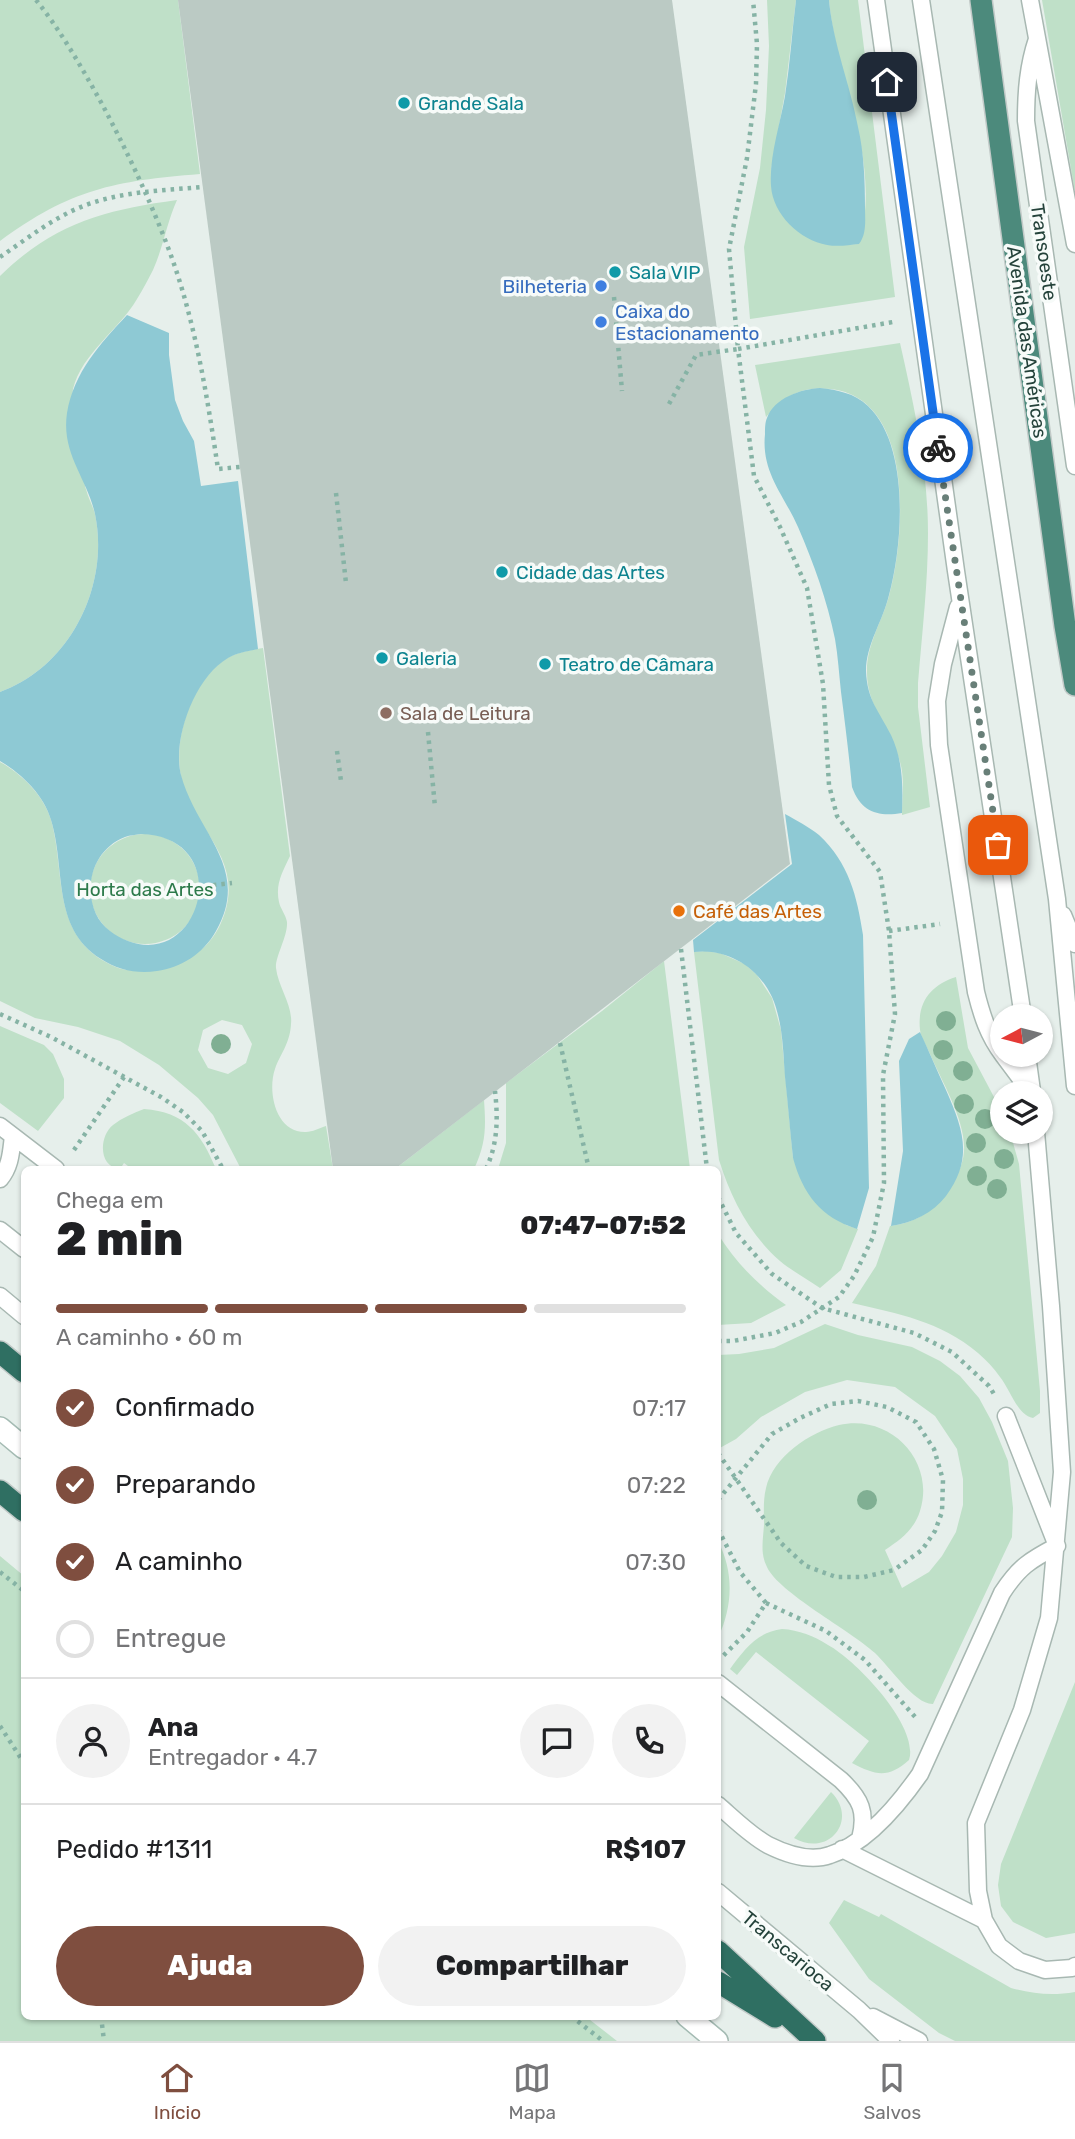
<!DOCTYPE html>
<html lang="pt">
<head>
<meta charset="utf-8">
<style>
	:root { --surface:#fff; --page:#f2f2f2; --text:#202124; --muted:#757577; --line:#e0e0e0; --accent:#7f4e3f }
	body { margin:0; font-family:Rubik,sans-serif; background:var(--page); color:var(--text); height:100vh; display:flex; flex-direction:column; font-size:26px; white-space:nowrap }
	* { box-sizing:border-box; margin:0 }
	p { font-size:23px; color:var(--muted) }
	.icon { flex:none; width:38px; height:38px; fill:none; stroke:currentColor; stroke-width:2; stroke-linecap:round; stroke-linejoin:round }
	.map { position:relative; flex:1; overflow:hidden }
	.drawer { position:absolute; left:21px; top:1166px; width:700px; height:854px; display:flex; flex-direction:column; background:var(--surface); border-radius:10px; box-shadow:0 2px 5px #0004 }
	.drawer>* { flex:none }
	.needle { width:46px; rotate:263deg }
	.tools { position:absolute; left:990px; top:1004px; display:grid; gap:14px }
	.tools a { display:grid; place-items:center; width:63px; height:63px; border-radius:50%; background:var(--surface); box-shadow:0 2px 5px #0004; font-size:35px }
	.pin { position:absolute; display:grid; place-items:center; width:60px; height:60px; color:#fff; margin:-30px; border-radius:14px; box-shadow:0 4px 10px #0006 }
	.courier { position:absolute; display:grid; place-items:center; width:70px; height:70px; margin:-35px; border:5px solid #1a73e8; border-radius:50%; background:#fff; color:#222; box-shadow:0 2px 9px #0007 }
	.overview em { font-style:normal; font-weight:800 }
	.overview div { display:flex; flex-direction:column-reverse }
	.overview { display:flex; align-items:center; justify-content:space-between; height:119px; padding:0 35px }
	h1 { font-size:46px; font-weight:800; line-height:52px }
	.bar { display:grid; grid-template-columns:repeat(4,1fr); gap:10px 7px; align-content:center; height:84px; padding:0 35px }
	.bar i { height:9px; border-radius:5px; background:var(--line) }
	.bar .on { background:var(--accent) }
	.bar p { grid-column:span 4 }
	.line { display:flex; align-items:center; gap:18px; padding:0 35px; border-top:2px solid var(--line) }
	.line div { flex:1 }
	.round { display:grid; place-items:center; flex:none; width:74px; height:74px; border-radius:37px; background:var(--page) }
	ol { padding:0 35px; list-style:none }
	li { display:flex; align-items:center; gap:21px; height:77px }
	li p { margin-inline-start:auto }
	li .icon { padding:7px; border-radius:50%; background:var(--accent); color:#fff; stroke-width:4 }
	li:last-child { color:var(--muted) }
	li i { width:38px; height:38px; border:4px solid var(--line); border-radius:50% }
	.primary-button { display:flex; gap:14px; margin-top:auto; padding:14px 35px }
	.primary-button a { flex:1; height:80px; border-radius:42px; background:var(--accent); color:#fff; font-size:28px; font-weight:800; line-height:80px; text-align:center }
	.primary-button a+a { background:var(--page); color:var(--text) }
	.dock { display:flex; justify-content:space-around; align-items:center; height:98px; border-top:2px solid var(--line); background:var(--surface); font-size:19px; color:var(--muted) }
	.dock a { display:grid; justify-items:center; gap:4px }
	.dock .on { color:var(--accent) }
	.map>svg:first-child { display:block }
</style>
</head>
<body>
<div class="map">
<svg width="1075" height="2041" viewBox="0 0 1075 2041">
	<rect width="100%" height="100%" fill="#e6efeb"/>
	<path fill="#bfe0c8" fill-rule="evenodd" d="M0 0H178L200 174C114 181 71 189 0 241Z
		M767 0H796L785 93 771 170 827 245 859 244C883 159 836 82 829 0H858L895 297 750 319 744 247 760 168 766 110 769 46Z
		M1042 0H1075V192Z
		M177 200C167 222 163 248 153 270 148 280 143 289 137 299 119 330 82 353 73 389 71 397 83 479 86 489 88 498 93 506 95 514 110 586 70 667 0 692V276C54 223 105 210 177 200Z
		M900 343C914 405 928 469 928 533 928 583 922 633 918 683V707L930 807 902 815C902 798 905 779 900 762 891 730 867 707 867 673 866 645 882 622 889 596 905 538 916 399 831 389 800 386 787 395 766 417L755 365Z
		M263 648 290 856C283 871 275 884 279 902 280 908 286 915 287 922 288 936 275 957 276 968 278 987 293 1005 291 1024 290 1044 280 1054 275 1069 267 1092 276 1133 306 1132 312 1132 320 1128 326 1126L333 1169H241L213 1115 198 1098 159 1065 120 1041 78 1027 35 1018 0 1001V762C22 774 44 796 51 820 65 869 52 929 102 960 124 973 134 972 158 966 185 959 203 956 218 929 254 859 188 830 180 771 175 732 193 679 227 658 238 652 251 650 263 648ZM222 1020 242 1025 252 1044 246 1063 228 1074 208 1068 198 1050 203 1030Z
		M90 889a55 55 0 1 1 110 0a55 55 0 1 1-110 0Z
		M705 951 720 953 745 964 757 975 772 998 781 1030 793 1158 846 1225 858 1229 841 1270 820 1288C807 1279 792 1271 780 1261 749 1234 731 1198 719 1160L694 952Z
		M664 961 690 1169H498L506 1143V1083L602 1011Z
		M956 977 968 1048 1003 1114V1132H1010L1019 1164 1040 1391V1413L1033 1418C1017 1415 1010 1389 1000 1377 994 1368 986 1360 978 1353 940 1321 899 1314 852 1303L876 1266 890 1226C914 1223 931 1213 944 1194 954 1181 963 1168 964 1151 966 1121 942 1082 930 1054 927 1047 921 1038 920 1030 917 1002 931 985 956 977Z
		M0 1026 44 1045 53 1054 64 1079V1098L38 1131 0 1103Z
		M484 1100C486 1128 486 1143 474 1169H395Z
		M144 1109C185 1112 201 1133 216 1169H132L124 1163 120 1169C98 1167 99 1136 113 1125 122 1118 133 1113 144 1109Z
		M718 1234C736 1263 758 1285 786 1305L751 1323 718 1325Z
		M825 1324 858 1335 912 1347 940 1361 960 1376 979 1398 992 1422 1008 1461 1013 1508 1012 1537 933 1704C915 1705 889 1666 875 1653 851 1631 778 1592 767 1567 760 1554 763 1540 764 1525 764 1513 763 1500 766 1488 773 1457 810 1432 839 1425 890 1413 936 1461 920 1511 914 1530 900 1540 885 1550L902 1588 929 1572 942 1556 956 1532 963 1505V1479L957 1449 935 1416 895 1387 847 1380 805 1392 761 1417 736 1439 718 1449V1355L739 1354 774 1348Z
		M718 1541C734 1572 733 1606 718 1638Z
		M0 1556 24 1576V2016H585L617 2041H0Z
		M782 1629C799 1630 814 1636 828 1645 856 1660 920 1727 909 1760 888 1779 875 1775 852 1763L869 1741 756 1652 737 1675 730 1669C744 1650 757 1632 782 1629Z
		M1075 1682V1933L1046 1938 1013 1922 1001 1906 998 1885 1001 1864Z
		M831 1792C859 1819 829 1858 794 1838Z
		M844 1900 879 1917 881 1914 1011 1988C1034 1994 1052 1996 1075 1992V2041H955L939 2033 869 1979 829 1923Z"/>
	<path fill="#8ec9d4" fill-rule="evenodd" d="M796 0H829C833 44 850 84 858 127 864 153 865 181 865 208 865 219 867 234 859 244 849 245 838 247 827 245 800 240 773 215 771 186 769 157 780 125 785 96 790 64 792 32 796 0Z
		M127 315 169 333V355L175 400 183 421 194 441 201 486 238 481 258 649C248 651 236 653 228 658 195 677 172 739 181 775 196 832 252 868 216 931 204 953 181 968 157 971 137 974 118 970 101 959 51 928 66 868 51 820 44 795 22 774 0 761V692C70 667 110 586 95 514 87 478 61 454 67 413 74 372 100 344 127 315ZM141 834C236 837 202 969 128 941 115 936 102 927 96 914 83 885 94 849 125 837 130 835 136 835 141 834Z
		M820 388C838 390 854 393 868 406 910 446 903 544 889 595 883 621 866 644 866 671 867 700 879 711 891 735 903 760 903 786 902 813 878 817 861 812 852 787 849 755 845 723 841 692 839 674 838 656 835 639 827 600 814 564 798 527 784 495 761 472 765 434 765 429 765 422 767 418 774 398 801 389 820 388Z
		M785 814C796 820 809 827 819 835 849 863 857 896 863 935L869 1188 857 1229C820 1217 803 1194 793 1158 790 1131 788 1104 785 1077 783 1051 783 1022 772 997 758 967 727 948 694 952L693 940 792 864Z
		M920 1032C929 1051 937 1071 946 1090 963 1129 974 1158 946 1196 933 1213 912 1223 891 1226L903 1151 899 1061 909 1039Z"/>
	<path fill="#bbcac4" d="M178 0H672L790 864 395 1169H333Z"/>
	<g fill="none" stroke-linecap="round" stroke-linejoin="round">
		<defs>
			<path id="service" d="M876 0 956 571 1023 1017
				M921 0 1057 899 1075 1086
				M1030 0 1075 244
				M1037 39C1028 66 1026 91 1026 121L1075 466
				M958 607 943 664 937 701 939 745 976 992C982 1016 988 1035 1003 1055
				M1063 915 1075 944
				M1003 1055 1032 1094
				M1027 1055 1032 1091
				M0 1126 56 1169
				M1036 1132 1051 1306 1062 1472 1049 1618 1022 1710 976 1823 978 1891 984 1920 999 1946 1019 1961 1045 1970 1072 1968 1075 1966
				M0 1179C11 1166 11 1151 13 1136
				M0 1230 24 1249
				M0 1296 24 1316
				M718 1683 841 1780C861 1799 867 1812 860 1839
				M718 1805C733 1818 750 1835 768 1845 786 1854 810 1862 830 1855 866 1844 899 1804 920 1774L1002 1593C1019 1567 1030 1560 1057 1546L1006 1416
				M842 1849 984 1920
				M718 1892 859 2010 891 2041
				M873 2017 919 2041"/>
			<path id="secondary" d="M0 1428 24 1448
				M687 2016 717 2041"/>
			<path id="trunk" d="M981 0 1065 626 1075 685"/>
			<path id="motorway" d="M0 1352 24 1372
				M0 1491 24 1511
				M718 1951 815 2041
				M718 1982 775 2017"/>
		</defs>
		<use href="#service" stroke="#a8b8b2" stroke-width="19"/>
		<use href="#secondary" stroke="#a4bbb3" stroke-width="24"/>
		<use href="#trunk" stroke="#c2cac8" stroke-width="24"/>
		<use href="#motorway" stroke="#c2cac8" stroke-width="24"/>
		<path stroke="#86b3a5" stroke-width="4.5" stroke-dasharray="3.5 5" stroke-linecap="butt" d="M0 257C21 243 41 227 64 215 105 192 156 191 202 187
			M614 297 622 391
			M669 404 696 355 738 349 729 249 747 158 756 84 757 44 753 0
			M336 493 346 583
			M428 732 435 807
			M337 751 341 781
			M196 887 232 883
			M889 931 940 924
			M681 949 707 1169
			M0 1014 51 1037 161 1097 183 1112 202 1131 223 1169
			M560 1043 589 1169
			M74 1150 124 1077
			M486 1169C498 1143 498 1118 495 1091
			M718 1197 736 1233 772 1274 822 1308 914 1333 952 1352 989 1386 994 1394
			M718 1341H733L775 1333 801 1322 839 1297 854 1276 873 1237 884 1183 883 1075 895 1014 889 931 880 872 837 816 829 785 823 684 807 588 780 527 754 476 738 349 893 322
			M718 1500 772 1434 800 1418 831 1404 858 1401 887 1407 916 1422 934 1449 943 1480 942 1512 935 1531 922 1550 894 1570
			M718 1529 740 1572 766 1603 747 1632 721 1658
			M0 1572 24 1591
			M766 1603 826 1631 865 1660 916 1718
			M0 1726 24 1763
			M101 2016 104 2041
			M571 2016 603 2041"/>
		<use href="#service" stroke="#fff" stroke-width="16"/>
		<use href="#secondary" stroke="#fff" stroke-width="21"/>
		<use href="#trunk" stroke="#4c8a7c" stroke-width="21"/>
		<use href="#motorway" stroke="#2f6f62" stroke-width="21"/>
		<path stroke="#86b3a5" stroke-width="4.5" stroke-dasharray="3.5 5" stroke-linecap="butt" d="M36 0C61 31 82 68 102 104 127 151 150 200 169 250 195 320 207 395 218 469L240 467
			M718 1453 781 1543 806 1566 836 1577H864L894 1570"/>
	</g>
	<g fill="#80af93">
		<circle cx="946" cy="1021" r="10"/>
		<circle cx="221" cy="1044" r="10"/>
		<circle cx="943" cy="1050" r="10"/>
		<circle cx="963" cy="1071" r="10"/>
		<circle cx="964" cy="1104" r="10"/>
		<circle cx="985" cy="1119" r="10"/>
		<circle cx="976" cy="1143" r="10"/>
		<circle cx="1004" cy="1159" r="10"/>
		<circle cx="977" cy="1176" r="10"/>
		<circle cx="997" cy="1189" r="10"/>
		<circle cx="867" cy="1500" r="10"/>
	</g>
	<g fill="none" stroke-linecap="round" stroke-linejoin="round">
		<path stroke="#687f78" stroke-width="7" stroke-dasharray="0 12.6" d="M938 448 998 845"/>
		<path stroke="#1a73e8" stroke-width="9" d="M887 82 938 448"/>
	</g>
	<g fill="#0f9aa8" stroke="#f7fbf9" stroke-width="2.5">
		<circle cx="404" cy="103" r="7"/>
		<circle cx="615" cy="272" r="7"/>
		<circle cx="502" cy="572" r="7"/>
		<circle cx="382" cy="658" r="7"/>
		<circle cx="545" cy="664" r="7"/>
	</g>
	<g fill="#3f7fe0" stroke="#f7fbf9" stroke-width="2.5">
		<circle cx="601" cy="286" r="7"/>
		<circle cx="601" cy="322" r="7"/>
	</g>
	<circle fill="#8d6e63" stroke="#f7fbf9" stroke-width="2.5" cx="386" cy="713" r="7"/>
	<circle fill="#e8710a" stroke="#f7fbf9" stroke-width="2.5" cx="679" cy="911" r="7"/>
	<g text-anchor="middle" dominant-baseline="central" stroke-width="7" stroke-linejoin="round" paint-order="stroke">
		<g font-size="19" fill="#0d838f" stroke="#f7fbf9" text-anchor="start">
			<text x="418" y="103">Grande Sala</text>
			<text x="629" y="272">Sala VIP</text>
			<text x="516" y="572">Cidade das Artes</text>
			<text x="396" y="658">Galeria</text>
			<text x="559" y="664">Teatro de Câmara</text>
		</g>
		<g font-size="19" fill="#24423a" stroke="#f7fbf9">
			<text transform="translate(1044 252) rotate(82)">Transoeste</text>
			<text transform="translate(1027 342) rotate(82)">Avenida das Américas</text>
			<text transform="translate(788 1951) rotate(40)">Transcarioca</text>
		</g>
		<g font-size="19" fill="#366cbe" stroke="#f7fbf9" text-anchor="end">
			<text x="587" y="286">Bilheteria</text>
			<text x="615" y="311" text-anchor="start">Caixa do<tspan x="615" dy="22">Estacionamento</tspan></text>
		</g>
		<g font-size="19" fill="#785e54" stroke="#f7fbf9" text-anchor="start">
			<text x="400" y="713">Sala de Leitura</text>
		</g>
		<g font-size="19" fill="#2d7a4b" stroke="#f7fbf9">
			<text x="145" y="889">Horta das Artes</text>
		</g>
		<g font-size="19" fill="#c56008" stroke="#f7fbf9" text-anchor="start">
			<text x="693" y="911">Café das Artes</text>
		</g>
	</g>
</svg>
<div class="tools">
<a><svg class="needle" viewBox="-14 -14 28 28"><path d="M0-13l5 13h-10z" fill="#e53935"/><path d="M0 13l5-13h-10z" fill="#757577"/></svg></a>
<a><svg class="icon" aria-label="layers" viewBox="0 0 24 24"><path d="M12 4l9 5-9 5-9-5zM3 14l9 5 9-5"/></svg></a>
</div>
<div class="pin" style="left:998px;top:845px;background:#ea580c"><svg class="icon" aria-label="bag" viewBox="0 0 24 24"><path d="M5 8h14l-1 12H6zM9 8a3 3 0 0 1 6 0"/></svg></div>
<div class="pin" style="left:887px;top:82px;background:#1f2937"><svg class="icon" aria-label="home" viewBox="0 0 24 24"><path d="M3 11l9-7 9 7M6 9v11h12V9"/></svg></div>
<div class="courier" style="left:938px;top:448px"><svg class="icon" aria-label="bike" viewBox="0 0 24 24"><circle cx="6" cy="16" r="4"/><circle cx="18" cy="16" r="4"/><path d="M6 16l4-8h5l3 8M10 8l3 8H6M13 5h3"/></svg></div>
<section class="drawer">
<div class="overview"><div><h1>2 min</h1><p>Chega em</p></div><em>07:47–07:52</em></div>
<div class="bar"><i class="on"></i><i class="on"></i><i class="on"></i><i></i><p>A caminho · 60 m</p></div>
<ol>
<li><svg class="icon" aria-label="check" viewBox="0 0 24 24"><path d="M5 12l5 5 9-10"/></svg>Confirmado<p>07:17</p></li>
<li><svg class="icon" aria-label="check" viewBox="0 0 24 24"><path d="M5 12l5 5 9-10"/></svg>Preparando<p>07:22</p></li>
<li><svg class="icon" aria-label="check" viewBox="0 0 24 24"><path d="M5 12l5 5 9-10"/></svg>A caminho<p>07:30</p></li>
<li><i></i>Entregue</li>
</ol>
<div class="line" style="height:126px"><a class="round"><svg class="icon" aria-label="person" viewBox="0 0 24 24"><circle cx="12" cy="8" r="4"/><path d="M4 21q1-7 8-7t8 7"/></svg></a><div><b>Ana</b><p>Entregador · 4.7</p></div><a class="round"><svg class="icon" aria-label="chat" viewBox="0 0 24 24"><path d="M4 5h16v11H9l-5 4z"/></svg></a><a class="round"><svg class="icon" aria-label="phone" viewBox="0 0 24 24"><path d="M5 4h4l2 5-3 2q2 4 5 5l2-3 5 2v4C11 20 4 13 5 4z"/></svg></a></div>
<div class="line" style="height:91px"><div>Pedido #1311</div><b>R$107</b></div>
<div class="primary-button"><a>Ajuda</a><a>Compartilhar</a></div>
</section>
</div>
<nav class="dock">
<a class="on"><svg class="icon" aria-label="home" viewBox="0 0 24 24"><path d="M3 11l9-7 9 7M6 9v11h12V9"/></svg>Início</a>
<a><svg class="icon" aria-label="map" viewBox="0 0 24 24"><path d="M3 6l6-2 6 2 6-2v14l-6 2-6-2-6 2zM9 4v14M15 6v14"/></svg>Mapa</a>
<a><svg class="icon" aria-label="saved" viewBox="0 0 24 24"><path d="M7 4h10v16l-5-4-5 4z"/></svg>Salvos</a>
</nav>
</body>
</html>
